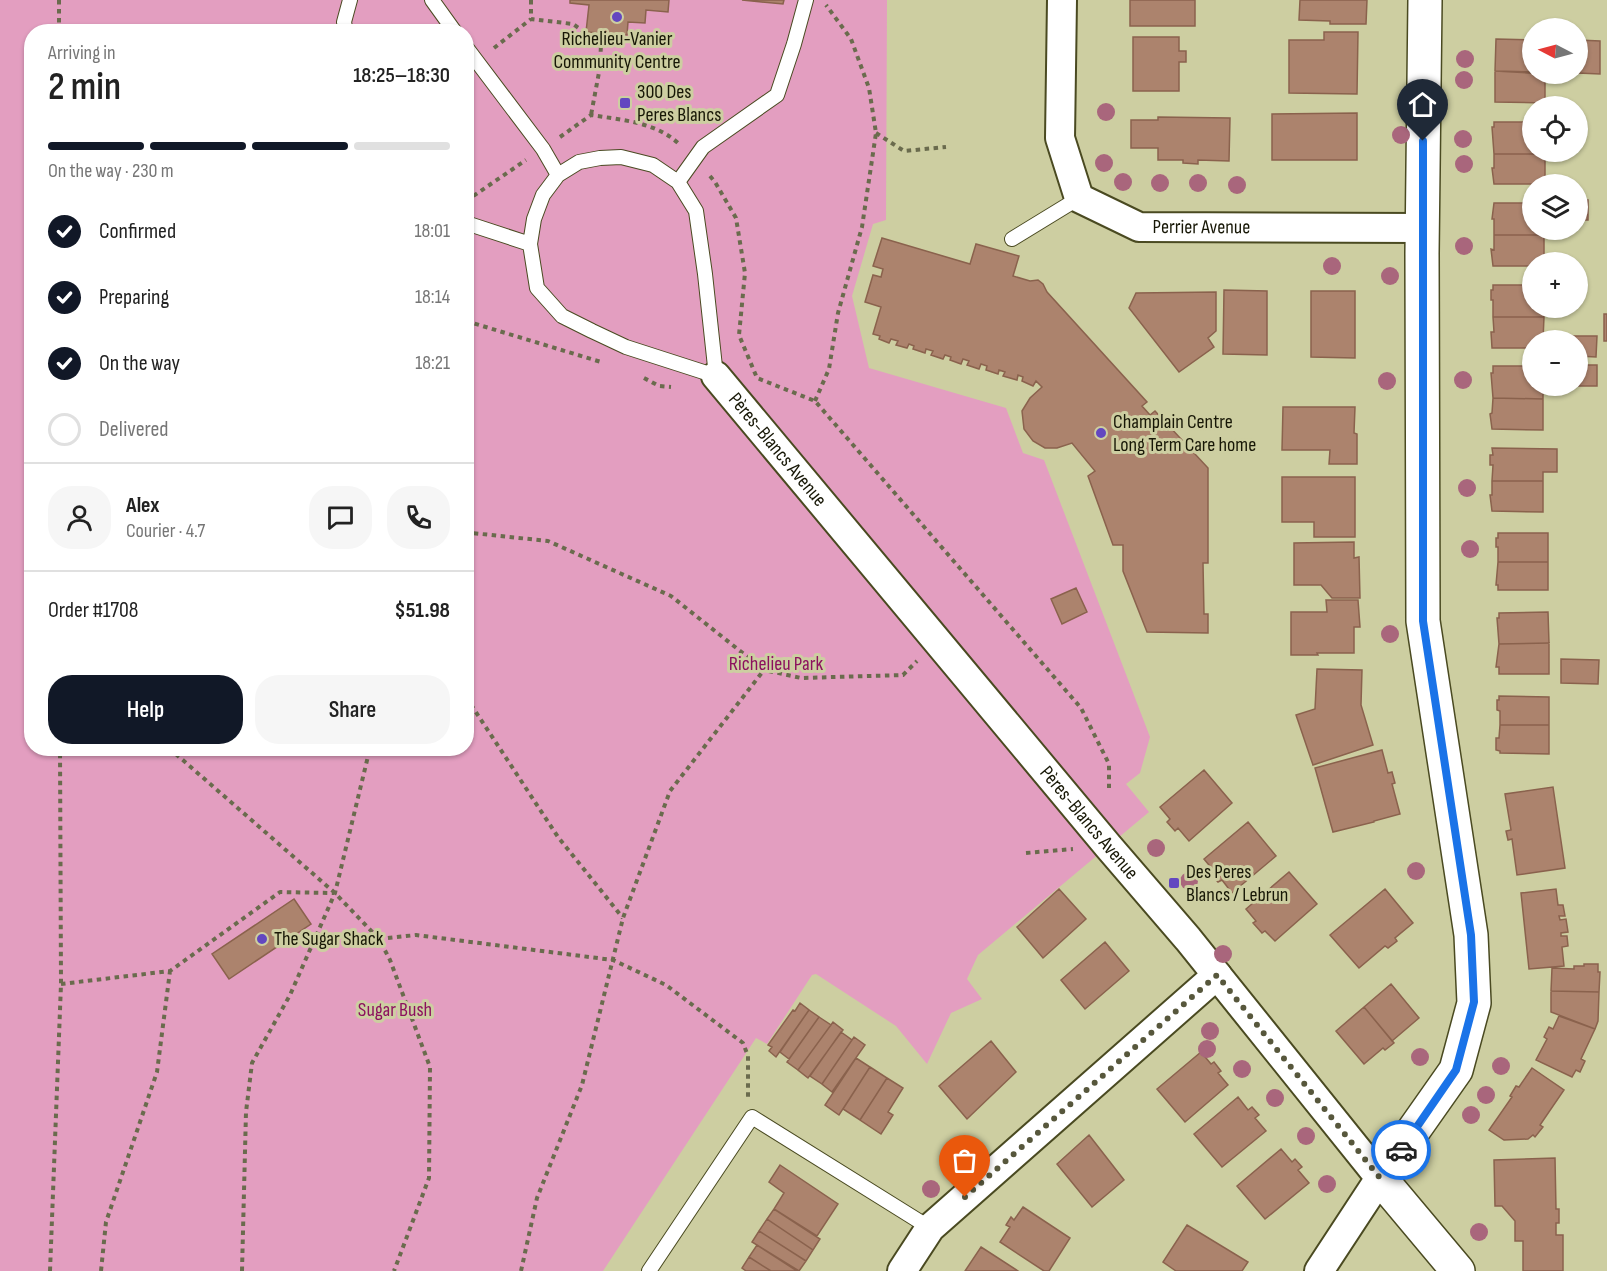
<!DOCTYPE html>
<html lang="en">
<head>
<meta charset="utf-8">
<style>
	:root { --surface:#fff; --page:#f6f6f6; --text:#222; --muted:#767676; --line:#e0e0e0; --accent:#111827 }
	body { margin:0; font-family:"Sofia Sans Condensed",sans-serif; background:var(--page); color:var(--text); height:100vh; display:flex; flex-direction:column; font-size:22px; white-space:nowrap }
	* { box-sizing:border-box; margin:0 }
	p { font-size:20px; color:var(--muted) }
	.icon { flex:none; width:33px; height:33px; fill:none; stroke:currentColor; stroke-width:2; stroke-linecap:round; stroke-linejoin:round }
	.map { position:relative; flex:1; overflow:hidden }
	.sheet { position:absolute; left:24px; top:24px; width:450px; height:732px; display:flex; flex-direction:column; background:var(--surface); border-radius:24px; box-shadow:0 2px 4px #0004 }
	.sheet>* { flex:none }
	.needle { width:39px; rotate:276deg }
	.controls { position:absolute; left:1522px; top:18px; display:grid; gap:12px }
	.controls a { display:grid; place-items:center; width:66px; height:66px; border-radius:50%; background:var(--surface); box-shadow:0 2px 4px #0004; font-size:30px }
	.pin { position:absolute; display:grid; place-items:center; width:51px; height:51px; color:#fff; margin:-62px -26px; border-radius:50% 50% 50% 0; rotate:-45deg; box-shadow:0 0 6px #0007 }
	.pin .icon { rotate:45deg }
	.courier { position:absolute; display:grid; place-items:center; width:60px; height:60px; margin:-30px; border:4px solid #1a73e8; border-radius:50%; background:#fff; color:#222; box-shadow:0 2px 8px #0007 }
	.summary em { font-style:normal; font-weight:600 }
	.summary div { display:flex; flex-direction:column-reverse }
	.summary { display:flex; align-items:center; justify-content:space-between; height:102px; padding:0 24px }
	h1 { font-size:39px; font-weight:600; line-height:45px }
	.bar { display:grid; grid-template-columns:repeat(4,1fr); gap:9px 6px; align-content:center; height:72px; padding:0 24px }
	.bar i { height:8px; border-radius:4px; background:var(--line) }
	.bar .selected { background:var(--accent) }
	.bar p { grid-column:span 4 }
	.line { display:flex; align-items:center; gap:15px; padding:0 24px; border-top:2px solid var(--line) }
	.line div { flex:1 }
	.round { display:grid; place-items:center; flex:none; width:63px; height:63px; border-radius:24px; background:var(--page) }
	ol { padding:0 24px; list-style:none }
	li { display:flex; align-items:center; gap:18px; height:66px }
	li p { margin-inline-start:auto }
	li .icon { padding:6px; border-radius:50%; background:var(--accent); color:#fff; stroke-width:4 }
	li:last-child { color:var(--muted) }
	li i { width:33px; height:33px; border:3px solid var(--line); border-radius:50% }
	.primary-button { display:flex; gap:12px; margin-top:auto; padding:12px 24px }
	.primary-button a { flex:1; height:69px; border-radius:24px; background:var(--accent); color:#fff; font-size:24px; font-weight:600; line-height:69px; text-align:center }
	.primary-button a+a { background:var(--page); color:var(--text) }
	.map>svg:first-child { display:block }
</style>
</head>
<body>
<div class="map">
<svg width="1607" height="1271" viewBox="0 0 1607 1271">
	<rect width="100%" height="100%" fill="#cdcea1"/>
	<path fill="#e39ec0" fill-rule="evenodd" d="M0 0H887L886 220 873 224 852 296 869 368 1006 408 1023 453 1044 460 1150 737 1140 773 1126 784 1149 812 978 955 967 979 982 999 951 1013 927 1064 896 1026 816 974 812 975 767 1044 756 1038 603 1271H0ZM32 32H466V748H32Z"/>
	<path fill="#ac836d" stroke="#8a624d" stroke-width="1.5" d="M570 0H669L668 12 646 10 645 23 628 22 627 35 586 32 589 5 570 3Z
		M742 0H784L783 4Z
		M1130 0H1195V26H1130Z
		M1300 0H1367L1366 24H1330V21L1299 20Z
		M1324 32H1358L1357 94 1289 93V40H1324Z
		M1133 37H1179V51H1186V62H1179V91H1133Z
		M1496 39 1533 40V72L1495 71Z
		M1578 40 1600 41V74L1578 73Z
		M1495 71 1545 74V103L1495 102Z
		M1357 113V160H1272V114Z
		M1158 117 1230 118 1229 161 1198 160V164L1183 163V160H1158V148H1131V120H1158Z
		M1494 122H1533V152H1545V154H1494L1492 127H1494Z
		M1494 154H1545V184H1494L1492 168H1494Z
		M1578 200H1588V220H1578Z
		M1494 203H1533V230H1544V235H1494V219H1492Z
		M1494 235H1544V262H1533V266H1493L1491 249 1494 250Z
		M882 238 970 264 976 244 1019 256 1013 276 1030 281 1038 280 1043 284 1047 292 1147 402 1142 406 1150 415 1155 411 1208 468V563H1203L1204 614H1208V633L1147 632 1123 571V545H1113L1088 476 1095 471 1072 443 1057 448H1045L1033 441 1024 429 1022 411 1030 398 1042 387 1036 381 1033 386 1022 381 1023 377 1018 375 1017 380 1003 376 1005 372 999 370 998 374 986 370 987 366 981 364 979 369 967 365 969 361 963 359 961 364 950 360 951 357 945 355 943 359 931 355 933 351 926 349 925 353 913 349 914 346 909 344 907 348 896 345 898 341 891 339 889 343 879 339 880 336 873 334 881 307 865 302 873 275 881 277 883 269 873 266Z
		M1493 285H1533V308H1544V317H1493V300H1491V290H1493Z
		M1224 290 1267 291V355L1223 354Z
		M1311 291H1355V358L1311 357Z
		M1216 292V331L1208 338 1214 347 1179 372 1129 308 1136 293Z
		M1604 314H1607V341H1604Z
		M1493 317H1544L1543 340H1533V348H1492L1491 332H1494Z
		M1563 336H1597L1596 357 1578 356V340H1563Z
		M1578 365H1597V386H1573H1578Z
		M1493 366H1533V386H1543V399L1493 398 1491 373H1493Z
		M1493 398 1543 399V430L1492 429 1490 414 1492 413Z
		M1283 407H1355L1354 433 1357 434V464H1329L1330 450H1282Z
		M1492 448 1557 449V472H1543V481H1492L1493 465H1490V455H1493Z
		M1282 477H1355V537H1314V522H1282Z
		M1492 481H1543V512L1492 511 1490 495H1492Z
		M1498 533H1548V562H1498V547H1496V538H1498Z
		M1354 542V558L1359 557 1360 598H1332L1321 585H1294V543Z
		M1498 562H1548V590H1498V585H1496Z
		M1076 588 1087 612 1062 624 1051 599Z
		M1326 600H1358L1360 627H1354V653H1317L1318 655H1291V612H1327Z
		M1548 612 1549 643 1499 644 1497 618H1499V613Z
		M1549 643V674H1499V667H1496L1499 644Z
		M1561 659 1599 660 1598 684 1561 683Z
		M1317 669 1362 670 1361 705 1373 745 1313 765 1296 715 1315 709Z
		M1499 696 1549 697V725H1500V711L1497 710V700H1499Z
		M1500 725H1549V754L1500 753V751L1496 750V738H1499Z
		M1382 750 1388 773 1392 772 1395 783 1392 784 1400 814 1374 821V822L1333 832 1315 768Z
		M1204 770 1232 803 1189 841 1178 828 1175 831 1167 822 1170 819 1160 807Z
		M1553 787 1565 868 1517 875 1512 839 1508 840 1506 831 1511 830 1505 794Z
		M1248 822 1276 856 1232 893 1222 880 1218 882 1211 874 1214 871 1204 859Z
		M1289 872 1317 904 1275 941 1265 931 1262 933 1253 923 1256 921 1246 909Z
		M1059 889 1086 919 1043 958 1017 927Z
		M1385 889 1413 923 1395 938 1397 941 1388 948 1385 946 1359 968 1330 935Z
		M1556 889 1558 905H1563L1565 916H1559L1560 920 1566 919 1568 932 1561 933V936H1567L1568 946 1562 947 1564 966 1529 969 1521 893Z
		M294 899 311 924 229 979 212 954Z
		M1105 942 1129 971 1085 1009 1061 980Z
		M1584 964H1598V972H1600L1599 992 1551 991 1552 968 1574 969V966H1584Z
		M1391 984 1419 1018 1392 1041 1364 1007Z
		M1551 991 1599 992 1598 1021 1595 1029 1551 1012Z
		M800 1003 809 1010 776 1057 769 1051 772 1047 768 1045 793 1010 795 1011Z
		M1364 1007 1394 1043 1385 1050 1383 1048 1364 1064 1336 1031Z
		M809 1010 819 1017 789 1059 780 1052Z
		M1559 1016 1595 1029 1581 1059 1585 1061 1580 1072 1576 1070 1572 1077 1536 1060 1547 1039 1544 1037 1549 1027 1553 1029Z
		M819 1017 831 1025 798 1070 787 1062Z
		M833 1022 843 1030 808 1078 798 1070Z
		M841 1032 852 1040 822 1084 810 1076Z
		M854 1037 865 1045 832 1092 822 1084Z
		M991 1041 1016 1072 967 1119 939 1086Z
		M1201 1052 1211 1064 1214 1062 1221 1071 1218 1073 1228 1085 1185 1122 1157 1089Z
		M856 1058 870 1067 839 1115 825 1105Z
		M870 1067 887 1078 860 1120 843 1109Z
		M1532 1068 1564 1090 1540 1125 1543 1127 1535 1137 1533 1135 1528 1139 1504 1140 1489 1130 1512 1097 1510 1096 1516 1086 1519 1087Z
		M887 1078 903 1088 888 1112 893 1115 881 1134 860 1120Z
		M1238 1097 1248 1110 1252 1107 1259 1115 1255 1118 1266 1131 1222 1167 1194 1134Z
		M1089 1135 1124 1180 1092 1207 1057 1164Z
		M1281 1149 1292 1162 1295 1159 1302 1167 1298 1170 1309 1183 1265 1219 1237 1186Z
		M1555 1158 1556 1209H1559V1223H1556V1235H1563V1271H1523V1241H1515V1221L1502 1206H1495L1494 1160Z
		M780 1165 838 1204 817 1236 774 1209 784 1193 769 1182Z
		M1023 1207 1070 1238 1049 1271H1044L1000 1242 1010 1227 1006 1225 1011 1217 1014 1220Z
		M774 1209 820 1239 813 1250 767 1219Z
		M767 1219 813 1250 806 1261 759 1231Z
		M1187 1225 1248 1262 1242 1271H1176L1163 1262Z
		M759 1231 806 1261 799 1271 752 1242Z
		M757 1245 797 1271H771L749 1257Z
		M981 1247 1018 1271H965Z
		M749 1257 771 1271H746L742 1268Z"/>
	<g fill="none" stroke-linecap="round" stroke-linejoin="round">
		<defs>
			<path id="service" d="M432 0 455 32
				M346 32 344 22 350 0
				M466 47 543 149 558 175
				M621 157 653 165 678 182 696 211 705 274 716 376 626 347 592 331 562 316 537 288 530 244 534 219 543 195 558 175 579 162 600 158Z
				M678 182 703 147 777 95 794 44 806 0
				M466 223 530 244
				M1012 239 1079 198
				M649 1271 752 1117 930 1228"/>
			<g id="minor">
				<path id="s1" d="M1062 0 1060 138 1079 198 1139 227 1422 228"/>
				<path id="s2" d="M716 376 1108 846 1188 939 1380 1178 1319 1271"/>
				<path d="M902 1271 930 1228 1217 975"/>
			</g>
			<path id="tertiary" d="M1425 0 1422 253 1423 621 1471 935 1474 1003 1456 1070 1380 1178 1458 1271"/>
		</defs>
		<use href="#service" stroke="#4a4a21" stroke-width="16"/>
		<use href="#minor" stroke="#4a4a21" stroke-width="32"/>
		<use href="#tertiary" stroke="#4a4a21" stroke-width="36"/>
		<path stroke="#6a6b4d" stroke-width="4" stroke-dasharray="4.5 4.5" stroke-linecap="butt" d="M59 0V32
			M531 0V19L573 24 601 44 600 67 591 115
			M494 48 531 19
			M876 133 904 151 946 147
			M560 137 591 115C622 120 656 122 679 144
			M710 176 715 182 736 218 745 273 739 335 757 378 815 401 1081 708 1109 764V788
			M466 201 526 160
			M466 321 601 362
			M644 378 659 386 671 387
			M815 401 829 369 838 313 862 227 876 133 869 88 851 39 826 5
			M466 537 472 533 548 541 671 596 764 670 801 678 903 675 917 661
			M466 697 558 837 623 918
			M169 748 335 893 379 939 390 960 430 1067 429 1178 394 1271
			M1026 853 1073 849
			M379 939 416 935 613 960 666 985 743 1043 748 1056V1098
			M61 984 170 971 280 892 334 893
			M50 1271 61 984 60 748
			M101 1271 106 1222 157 1072 170 971
			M242 1271 246 1112 252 1063 290 995 335 893 370 748
			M521 1271 537 1198 582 1085 623 918 670 791 764 670"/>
		<use href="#service" stroke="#fff" stroke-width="14"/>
		<use href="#minor" stroke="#fff" stroke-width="28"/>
		<use href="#tertiary" stroke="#fff" stroke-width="33"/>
	</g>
	<g fill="#a9667c">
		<circle cx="1465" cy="59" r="9"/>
		<circle cx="1464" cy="80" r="9"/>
		<circle cx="1106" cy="112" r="9"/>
		<circle cx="1401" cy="135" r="9"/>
		<circle cx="1463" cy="139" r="9"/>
		<circle cx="1104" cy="163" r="9"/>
		<circle cx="1464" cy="164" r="9"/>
		<circle cx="1123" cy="182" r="9"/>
		<circle cx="1160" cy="183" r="9"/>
		<circle cx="1198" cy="183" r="9"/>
		<circle cx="1237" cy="185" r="9"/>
		<circle cx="1464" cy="246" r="9"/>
		<circle cx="1332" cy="266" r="9"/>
		<circle cx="1390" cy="276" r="9"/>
		<circle cx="1463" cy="380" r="9"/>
		<circle cx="1387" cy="381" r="9"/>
		<circle cx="1467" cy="488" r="9"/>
		<circle cx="1470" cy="549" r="9"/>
		<circle cx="1390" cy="634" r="9"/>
		<circle cx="1156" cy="848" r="9"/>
		<circle cx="1416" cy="871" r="9"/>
		<circle cx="1189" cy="881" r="9"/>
		<circle cx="1223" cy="954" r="9"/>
		<circle cx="1210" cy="1031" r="9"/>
		<circle cx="1207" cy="1049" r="9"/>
		<circle cx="1420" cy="1057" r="9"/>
		<circle cx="1501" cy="1066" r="9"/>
		<circle cx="1242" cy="1069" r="9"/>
		<circle cx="1486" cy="1095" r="9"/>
		<circle cx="1275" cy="1098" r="9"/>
		<circle cx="1471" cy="1115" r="9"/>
		<circle cx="1306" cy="1136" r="9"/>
		<circle cx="1327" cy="1184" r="9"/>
		<circle cx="931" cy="1189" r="9"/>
		<circle cx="1479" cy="1232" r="9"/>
	</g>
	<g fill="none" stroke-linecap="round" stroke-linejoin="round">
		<path stroke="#57573c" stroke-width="6" stroke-dasharray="0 10.8" d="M965 1197 1217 975 1380 1178 1401 1150"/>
		<path stroke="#1a73e8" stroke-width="8" d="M1401 1150 1456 1070 1474 1002 1471 935 1423 621V141"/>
	</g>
	<g fill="#6347c0" stroke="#cdcea1" stroke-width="2">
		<circle cx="617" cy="17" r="6"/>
		<rect x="619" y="97" width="12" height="12" rx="3"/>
		<circle cx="1101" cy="433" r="6"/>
		<rect x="1168" y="877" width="12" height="12" rx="3"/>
		<circle cx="262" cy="939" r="6"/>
	</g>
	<g text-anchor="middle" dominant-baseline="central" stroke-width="6" stroke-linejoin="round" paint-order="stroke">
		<g font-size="20" fill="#171706" stroke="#cdcea1" text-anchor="start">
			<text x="617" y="39" text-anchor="middle">Richelieu-Vanier<tspan x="617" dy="23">Community Centre</tspan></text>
			<text x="637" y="92">300 Des<tspan x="637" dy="23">Peres Blancs</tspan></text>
			<text x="1113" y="422">Champlain Centre<tspan x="1113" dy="23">Long Term Care home</tspan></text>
			<text x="1186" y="872">Des Peres<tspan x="1186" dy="23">Blancs / Lebrun</tspan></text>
			<text x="274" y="939">The Sugar Shack</text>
		</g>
		<g font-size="20" fill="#171706" stroke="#cdcea1">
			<text stroke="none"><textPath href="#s1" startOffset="330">Perrier Avenue</textPath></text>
			<text stroke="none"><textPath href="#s2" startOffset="96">Pères-Blancs Avenue</textPath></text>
			<text stroke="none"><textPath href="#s2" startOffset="582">Pères-Blancs Avenue</textPath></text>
		</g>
		<g font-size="20" fill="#8c105e" stroke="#cdcea1">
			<text x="776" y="664">Richelieu Park</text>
			<text x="395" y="1010">Sugar Bush</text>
		</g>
	</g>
</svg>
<div class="controls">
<a><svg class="needle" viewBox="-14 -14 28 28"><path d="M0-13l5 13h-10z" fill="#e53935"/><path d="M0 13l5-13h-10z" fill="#767676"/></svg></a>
<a><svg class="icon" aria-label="locate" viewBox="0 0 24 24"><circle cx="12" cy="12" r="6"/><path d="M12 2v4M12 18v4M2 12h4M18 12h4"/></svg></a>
<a><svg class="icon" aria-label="layers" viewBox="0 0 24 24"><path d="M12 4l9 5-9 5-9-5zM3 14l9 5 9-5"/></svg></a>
<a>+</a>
<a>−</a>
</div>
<div class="pin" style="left:965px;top:1197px;background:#ea580c"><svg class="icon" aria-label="bag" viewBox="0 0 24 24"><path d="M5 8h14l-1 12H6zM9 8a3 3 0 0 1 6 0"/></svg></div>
<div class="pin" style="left:1423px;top:141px;background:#1f2937"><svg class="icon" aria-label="home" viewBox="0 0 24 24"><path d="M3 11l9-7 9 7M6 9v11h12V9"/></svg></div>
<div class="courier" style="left:1401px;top:1150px"><svg class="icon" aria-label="car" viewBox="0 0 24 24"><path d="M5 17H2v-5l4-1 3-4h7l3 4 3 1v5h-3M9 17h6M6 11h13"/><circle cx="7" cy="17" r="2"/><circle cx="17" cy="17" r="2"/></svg></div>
<section class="sheet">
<div class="summary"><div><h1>2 min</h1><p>Arriving in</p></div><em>18:25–18:30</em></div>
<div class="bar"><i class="selected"></i><i class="selected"></i><i class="selected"></i><i></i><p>On the way · 230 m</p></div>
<ol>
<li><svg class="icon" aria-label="check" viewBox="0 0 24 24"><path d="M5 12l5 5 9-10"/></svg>Confirmed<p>18:01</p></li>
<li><svg class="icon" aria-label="check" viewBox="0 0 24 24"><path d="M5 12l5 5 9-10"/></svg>Preparing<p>18:14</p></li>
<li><svg class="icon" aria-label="check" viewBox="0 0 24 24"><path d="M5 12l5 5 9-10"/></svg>On the way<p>18:21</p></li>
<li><i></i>Delivered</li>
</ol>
<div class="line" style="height:108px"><a class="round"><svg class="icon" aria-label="person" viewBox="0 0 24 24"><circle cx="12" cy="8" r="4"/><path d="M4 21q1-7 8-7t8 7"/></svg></a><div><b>Alex</b><p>Courier · 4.7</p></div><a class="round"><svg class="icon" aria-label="chat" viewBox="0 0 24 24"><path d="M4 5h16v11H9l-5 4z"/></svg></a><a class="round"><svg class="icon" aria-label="phone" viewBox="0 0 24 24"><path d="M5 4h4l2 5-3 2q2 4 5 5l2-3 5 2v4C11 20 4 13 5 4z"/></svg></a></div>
<div class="line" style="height:78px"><div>Order #1708</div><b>$51.98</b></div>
<div class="primary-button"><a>Help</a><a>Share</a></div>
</section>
</div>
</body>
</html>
